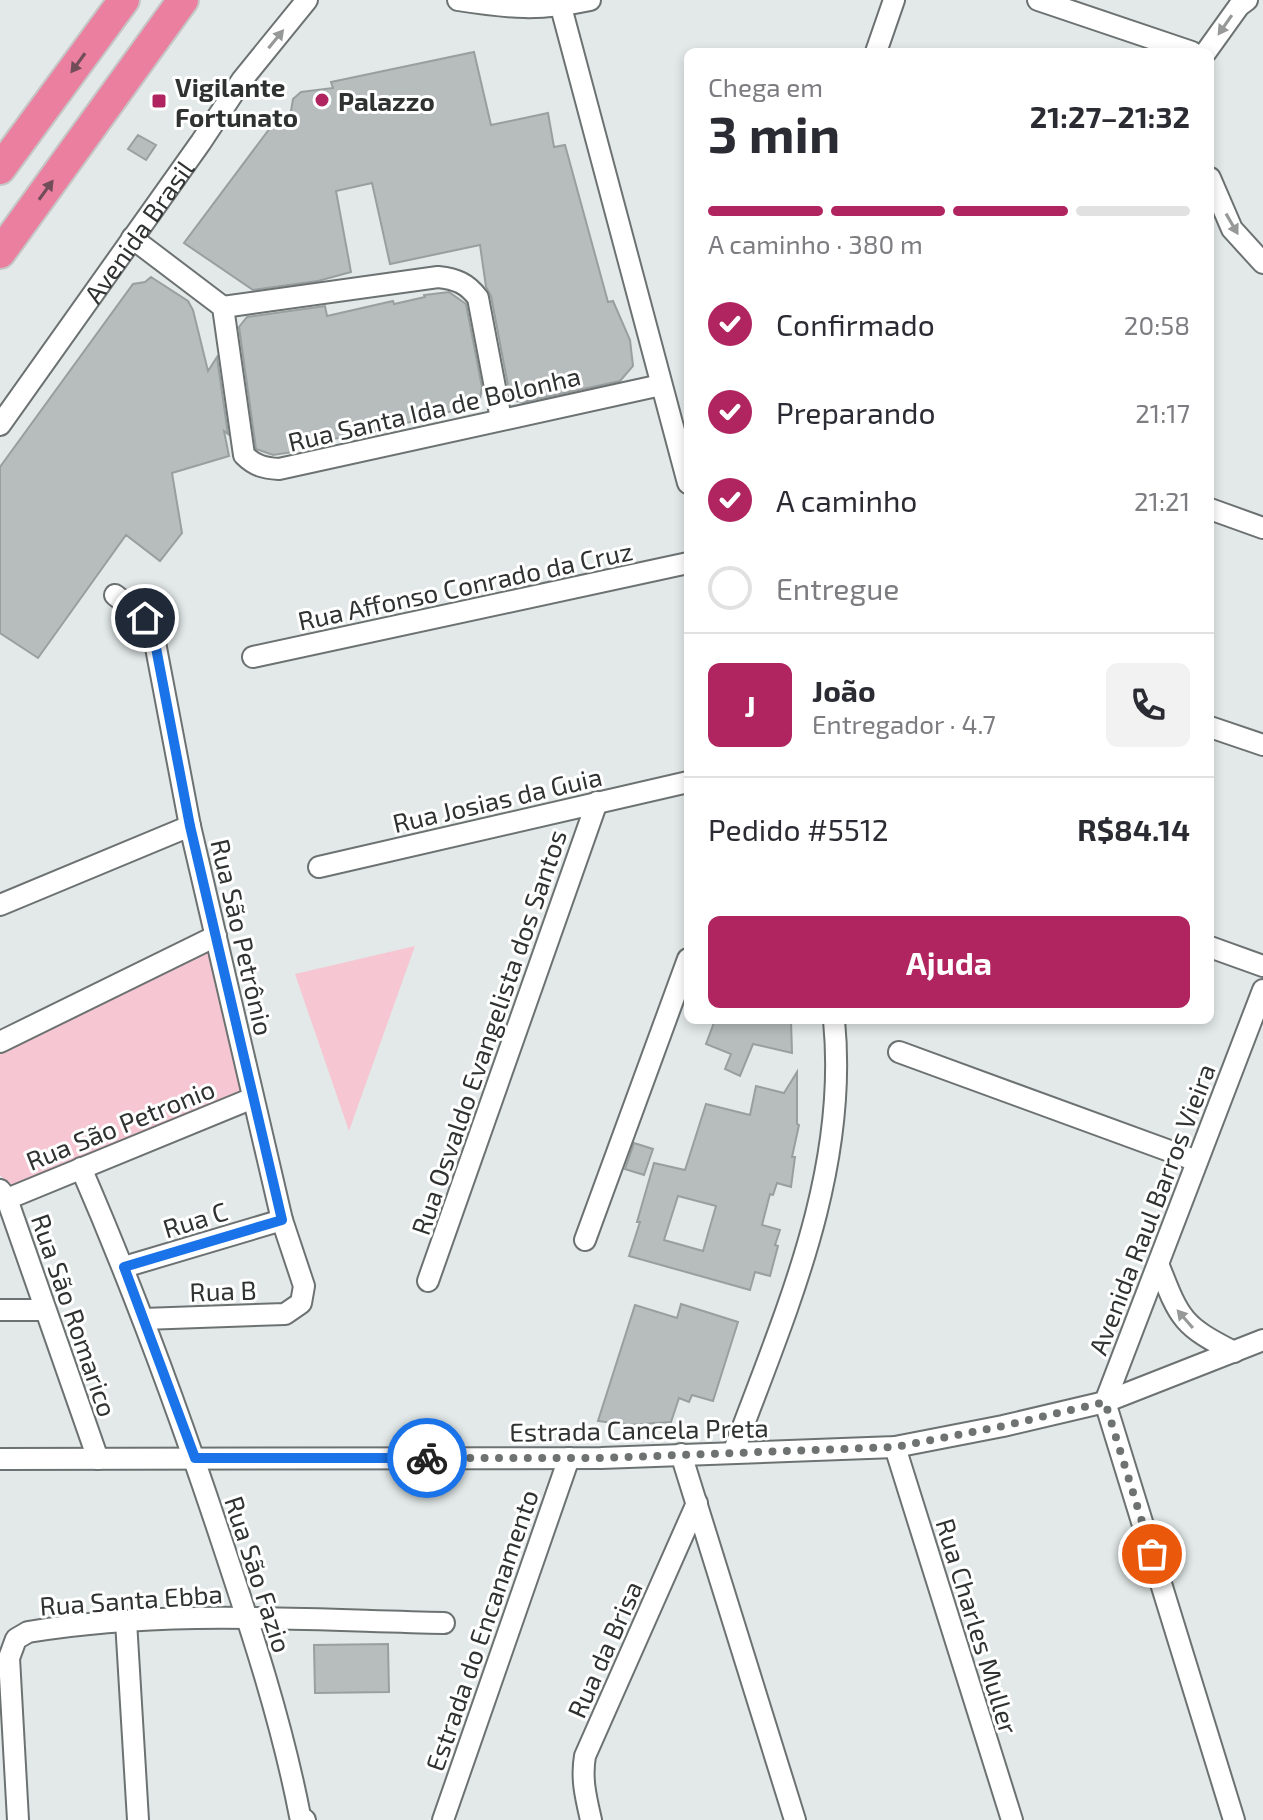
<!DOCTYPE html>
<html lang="pt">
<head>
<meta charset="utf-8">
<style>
	:root { --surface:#fff; --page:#f2f2f3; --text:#2b2b33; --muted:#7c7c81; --line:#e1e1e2; --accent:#b0245f }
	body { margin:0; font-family:"Exo 2",sans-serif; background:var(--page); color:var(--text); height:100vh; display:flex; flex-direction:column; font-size:30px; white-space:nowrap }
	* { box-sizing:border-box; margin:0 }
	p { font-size:26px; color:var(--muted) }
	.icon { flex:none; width:44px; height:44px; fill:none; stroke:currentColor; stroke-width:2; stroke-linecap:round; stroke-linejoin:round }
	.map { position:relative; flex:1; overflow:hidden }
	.side { position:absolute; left:684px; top:48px; width:530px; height:976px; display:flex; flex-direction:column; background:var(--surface); border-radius:12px; box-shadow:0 4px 12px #0003 }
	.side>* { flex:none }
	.pin { position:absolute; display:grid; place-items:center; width:68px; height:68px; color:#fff; margin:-34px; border:4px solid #fff; border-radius:50%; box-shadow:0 2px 8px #0007 }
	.courier { position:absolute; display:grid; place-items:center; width:80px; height:80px; margin:-40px; border:6px solid #1a73e8; border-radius:50%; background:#fff; color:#222; box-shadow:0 2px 10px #0007 }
	.head em { font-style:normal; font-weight:700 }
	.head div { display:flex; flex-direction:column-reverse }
	.head { display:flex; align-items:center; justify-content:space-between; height:136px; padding:0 24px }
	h1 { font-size:52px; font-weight:700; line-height:60px }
	.bar { display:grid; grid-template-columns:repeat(4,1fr); gap:12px 8px; align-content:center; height:96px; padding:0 24px }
	.bar i { height:10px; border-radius:6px; background:var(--line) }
	.bar .current { background:var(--accent) }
	.bar p { grid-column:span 4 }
	.line { display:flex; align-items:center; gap:20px; padding:0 24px; border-top:2px solid var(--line) }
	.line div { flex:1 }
	.round { display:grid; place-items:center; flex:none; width:84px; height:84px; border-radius:12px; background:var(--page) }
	ol { padding:0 24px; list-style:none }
	li { display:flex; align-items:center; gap:24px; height:88px }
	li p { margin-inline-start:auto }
	li .icon { padding:8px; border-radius:50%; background:var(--accent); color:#fff; stroke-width:4 }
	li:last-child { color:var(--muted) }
	li i { width:44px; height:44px; border:4px solid var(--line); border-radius:50% }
	.primary-button { display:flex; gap:16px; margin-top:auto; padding:16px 24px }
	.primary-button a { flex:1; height:92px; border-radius:12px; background:var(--accent); color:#fff; font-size:32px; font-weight:700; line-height:92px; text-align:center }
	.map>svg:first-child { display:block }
</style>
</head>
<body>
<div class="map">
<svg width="1263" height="1820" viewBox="0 0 1263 1820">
	<rect width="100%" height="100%" fill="#e2e9e8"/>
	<path fill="#f6c7d3" d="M415 946 349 1131 295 974Z
		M210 952 249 1093 13 1190 0 1175V1051Z"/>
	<path fill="#b6bdbc" stroke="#989f9e" stroke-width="2" fill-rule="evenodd" d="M474 52 491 125 548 113 554 147 565 145 608 302 613 301 630 340 633 366 620 381 523 402 516 401 510 396 491 296 486 287 480 245 390 264 372 183 336 191 351 272 318 281 253 290 184 243 279 116 289 123 293 99 301 92 333 88 331 82Z
		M138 135 156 145 146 160 128 149Z
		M151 277 188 301 193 310 208 371 217 357 228 434 224 431 229 456 172 473 182 533 160 561 126 535 38 658 0 633V467L133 284 145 282Z
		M449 292 466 304 482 387 480 399 475 405 368 433 292 446 293 452 273 455 256 449 239 327 247 317 325 306 327 316 393 301 394 304 425 297 424 295Z
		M715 1020H791L792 1053 753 1044 740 1076 725 1069 731 1054 706 1044Z
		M797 1072V1124L799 1125 792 1157H795L791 1187 777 1183 773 1195 770 1194 762 1225 780 1230 775 1245 778 1246 770 1276 755 1272 750 1290 629 1256 640 1222H637L654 1163 685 1170 706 1104 750 1115 756 1086 784 1093ZM678 1196 716 1206 703 1251 664 1240Z
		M634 1143 653 1149 644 1175 625 1169Z
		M681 1304 738 1322 713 1401 692 1395 689 1402 679 1398 671 1422 628 1425 598 1421 635 1305 677 1318Z
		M388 1644 389 1692 315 1693 314 1645Z"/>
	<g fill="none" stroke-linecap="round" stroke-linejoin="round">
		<defs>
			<g id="minor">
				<path d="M458 0C510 8 539 11 590 0"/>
				<path d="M1038 0 1192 52"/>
				<path d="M561 7 688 483"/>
				<path d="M876 52 894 0"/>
				<path d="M1206 52 1239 6 1247 0"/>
				<path d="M1210 178 1232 229 1263 263"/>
				<path d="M132 238 223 307 244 455C255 466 264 468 279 469L661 385"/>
				<path d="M223 307 438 277C456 279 467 283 478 298L501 419"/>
				<path id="s1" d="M0 425 201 142 242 80 307 0"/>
				<path d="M1210 509 1263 528"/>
				<path d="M115 595 145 618 153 632 190 826 282 1220 304 1286 301 1303 285 1314 143 1319"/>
				<path d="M253 657 688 563"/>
				<path d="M1210 727 1263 745"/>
				<path d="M319 867 688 782"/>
				<path d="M0 905 190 826"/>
				<path d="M1210 947 1263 966"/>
				<path d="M0 1042 216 936"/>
				<path d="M899 1052 1197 1161"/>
				<path d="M81 1168C134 1290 180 1415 222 1542 252 1632 282 1723 300 1816L305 1820"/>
				<path d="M0 1190 7 1199 98 1459"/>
				<path d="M7 1199 253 1098"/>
				<path d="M585 1240 688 959"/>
				<path d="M1159 1266C1180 1320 1183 1326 1234 1352"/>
				<path d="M124 1267 282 1220"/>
				<path d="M428 1281 597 802"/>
				<path d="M0 1310H44"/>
				<path d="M895 1447 1012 1820"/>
				<path d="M733 1453C785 1313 849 1173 834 1020"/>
				<path d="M681 1454 795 1820"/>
				<path d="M0 1459 601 1458 895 1447 1003 1426 1105 1402 1263 1340"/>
				<path d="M126 1621 138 1820"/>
				<path d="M18 1820 9 1658 16 1639 28 1632C165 1609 306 1620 444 1623"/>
				<path d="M443 1820 569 1458"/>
				<path d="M591 1820C586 1798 581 1779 585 1756L697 1503"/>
				<path d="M1234 1820 1105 1402 1263 990"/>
			</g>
			<path id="highway" d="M0 169 124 0
				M0 253 183 0"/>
		</defs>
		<use href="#minor" stroke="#6c7271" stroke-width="24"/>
		<use href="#highway" stroke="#c5c6c5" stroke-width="34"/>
		<use href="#minor" stroke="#fff" stroke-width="20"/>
		<use href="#highway" stroke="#ea7fa0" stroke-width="30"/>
	</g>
	<defs><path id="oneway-solid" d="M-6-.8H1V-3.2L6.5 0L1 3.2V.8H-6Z" transform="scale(2)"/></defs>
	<g fill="#979898">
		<use href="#oneway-solid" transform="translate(1225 25) rotate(125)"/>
		<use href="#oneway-solid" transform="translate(276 39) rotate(-51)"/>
		<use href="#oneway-solid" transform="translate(1232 224) rotate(60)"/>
		<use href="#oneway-solid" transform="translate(1185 1319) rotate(-131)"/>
	</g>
	<g fill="#704d58">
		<use href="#oneway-solid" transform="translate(78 63) rotate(126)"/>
		<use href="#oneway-solid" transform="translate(46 190) rotate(-54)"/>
	</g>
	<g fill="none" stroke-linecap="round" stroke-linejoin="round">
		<path stroke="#6e7271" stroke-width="8" stroke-dasharray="0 14.4" d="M427 1458H601L895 1447 1003 1426 1105 1402 1152 1554"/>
		<path stroke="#1a73e8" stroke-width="10" d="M145 618 153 632 190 826 282 1220 124 1267 195 1458H427"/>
	</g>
	<g fill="#b0245f" stroke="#fff" stroke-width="3">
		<circle cx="322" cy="100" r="8"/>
		<rect x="151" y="93" width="16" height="16" rx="4"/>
	</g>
	<g text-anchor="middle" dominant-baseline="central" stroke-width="6" stroke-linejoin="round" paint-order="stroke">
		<g font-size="26" font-weight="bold" fill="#2f3231" stroke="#fff" text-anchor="start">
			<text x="175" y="86">Vigilante<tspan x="175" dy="30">Fortunato</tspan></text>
			<text x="338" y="100">Palazzo</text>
		</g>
		<g font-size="26" fill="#2f3231" stroke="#fff">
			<text stroke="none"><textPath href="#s1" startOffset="238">Avenida Brasil</textPath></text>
			<text transform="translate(434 408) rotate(-13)">Rua Santa Ida de Bolonha</text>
			<text transform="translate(465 585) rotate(-12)">Rua Affonso Conrado da Cruz</text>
			<text transform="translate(497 799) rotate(-13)">Rua Josias da Guia</text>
			<text transform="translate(243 937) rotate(77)">Rua São Petrônio</text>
			<text transform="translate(488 1032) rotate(-71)">Rua Osvaldo Evangelista dos Santos</text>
			<text transform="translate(120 1124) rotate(-22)">Rua São Petronio</text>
			<text transform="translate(1151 1209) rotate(-69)">Avenida Raul Barros Vieira</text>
			<text transform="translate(195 1219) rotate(-17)">Rua C</text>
			<text transform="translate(223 1290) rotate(-2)">Rua B</text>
			<text transform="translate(75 1315) rotate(71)">Rua São Romarico</text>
			<text transform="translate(639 1429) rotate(-1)">Estrada Cancela Preta</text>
			<text transform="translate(259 1574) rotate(72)">Rua São Fazio</text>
			<text transform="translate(131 1599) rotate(-4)">Rua Santa Ebba</text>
			<text transform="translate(978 1626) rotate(73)">Rua Charles Muller</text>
			<text transform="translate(481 1630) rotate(-71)">Estrada do Encanamento</text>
			<text transform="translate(604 1649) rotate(-66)">Rua da Brisa</text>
		</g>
	</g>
</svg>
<div class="pin" style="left:1152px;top:1554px;background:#ea580c"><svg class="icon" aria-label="bag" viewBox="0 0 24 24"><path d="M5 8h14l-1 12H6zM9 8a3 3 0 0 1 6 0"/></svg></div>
<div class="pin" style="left:145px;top:618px;background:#1f2937"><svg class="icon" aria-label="home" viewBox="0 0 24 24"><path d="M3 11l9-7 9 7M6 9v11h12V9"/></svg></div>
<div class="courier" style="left:427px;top:1458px"><svg class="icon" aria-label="bike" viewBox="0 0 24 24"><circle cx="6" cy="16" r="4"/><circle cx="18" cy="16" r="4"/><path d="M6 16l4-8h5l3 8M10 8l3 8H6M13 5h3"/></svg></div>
<section class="side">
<div class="head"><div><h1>3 min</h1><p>Chega em</p></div><em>21:27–21:32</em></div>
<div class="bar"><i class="current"></i><i class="current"></i><i class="current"></i><i></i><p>A caminho · 380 m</p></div>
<ol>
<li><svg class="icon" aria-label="check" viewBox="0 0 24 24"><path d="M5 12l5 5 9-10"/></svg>Confirmado<p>20:58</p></li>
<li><svg class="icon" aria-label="check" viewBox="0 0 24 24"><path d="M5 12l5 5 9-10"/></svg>Preparando<p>21:17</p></li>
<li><svg class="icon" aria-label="check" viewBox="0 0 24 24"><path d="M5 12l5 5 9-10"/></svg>A caminho<p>21:21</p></li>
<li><i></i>Entregue</li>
</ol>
<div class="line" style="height:144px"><b class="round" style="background:var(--accent);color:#fff">J</b><div><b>João</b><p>Entregador · 4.7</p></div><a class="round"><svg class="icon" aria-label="phone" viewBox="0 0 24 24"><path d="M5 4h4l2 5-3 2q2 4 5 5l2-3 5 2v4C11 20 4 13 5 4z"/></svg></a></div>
<div class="line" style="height:104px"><div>Pedido #5512</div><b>R$84.14</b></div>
<div class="primary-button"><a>Ajuda</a></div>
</section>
</div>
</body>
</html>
